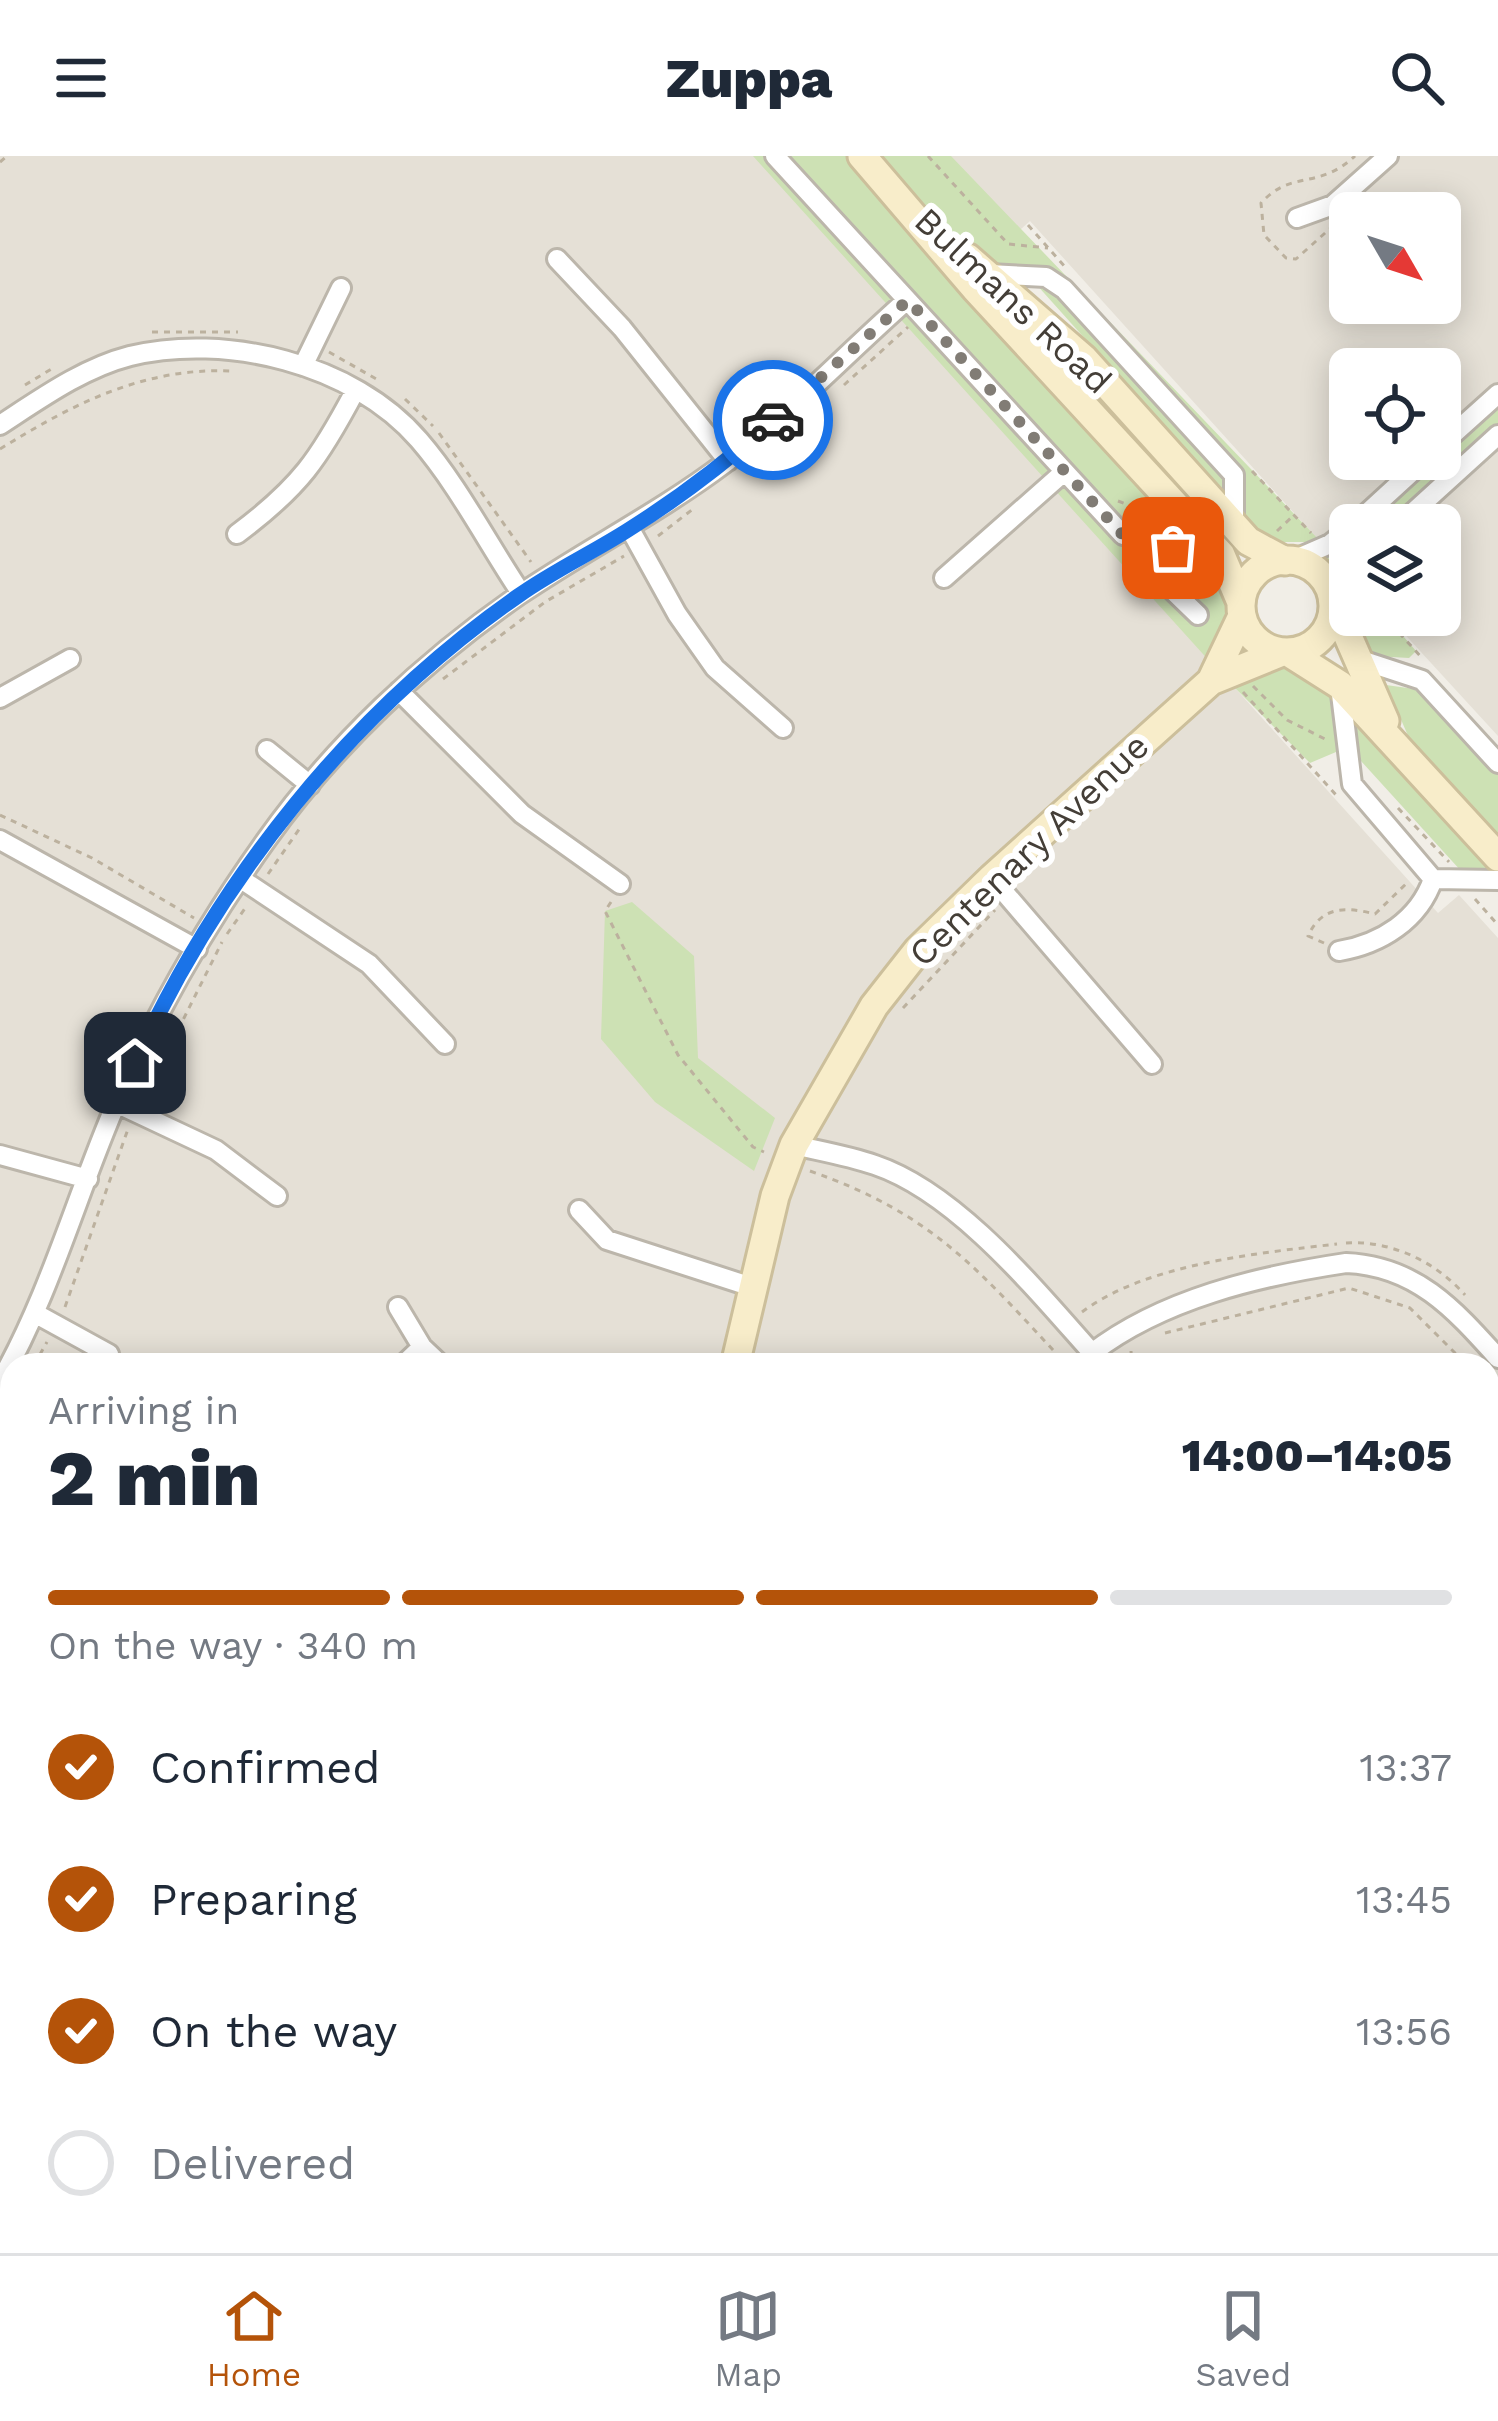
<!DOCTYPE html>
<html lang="en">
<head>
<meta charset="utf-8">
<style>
	:root { --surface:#fff; --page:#f6f6f7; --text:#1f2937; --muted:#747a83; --line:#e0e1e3; --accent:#b45309 }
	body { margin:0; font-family:"Work Sans",sans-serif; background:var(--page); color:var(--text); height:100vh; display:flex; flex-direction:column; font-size:45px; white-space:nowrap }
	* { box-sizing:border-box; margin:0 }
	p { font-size:39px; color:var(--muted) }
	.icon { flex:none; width:66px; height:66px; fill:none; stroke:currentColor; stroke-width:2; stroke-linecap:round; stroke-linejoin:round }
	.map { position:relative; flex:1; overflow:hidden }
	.panel { position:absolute; left:0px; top:1197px; width:1500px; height:900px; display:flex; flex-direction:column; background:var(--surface); border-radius:36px 36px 0 0; box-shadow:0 6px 30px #0003 }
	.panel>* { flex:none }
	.needle { width:78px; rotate:129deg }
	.buttons { position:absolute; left:1329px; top:36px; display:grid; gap:24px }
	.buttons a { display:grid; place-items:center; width:132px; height:132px; border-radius:18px; background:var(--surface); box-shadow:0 6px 30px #0003; font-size:60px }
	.pin { position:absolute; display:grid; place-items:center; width:102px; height:102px; color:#fff; margin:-51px; border-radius:24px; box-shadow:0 6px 18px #0006 }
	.courier { position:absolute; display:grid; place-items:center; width:120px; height:120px; margin:-60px; border:9px solid #1a73e8; border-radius:50%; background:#fff; color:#222; box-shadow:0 3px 15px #0007 }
	.overview em { font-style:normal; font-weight:800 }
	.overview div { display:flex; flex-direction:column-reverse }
	.overview { display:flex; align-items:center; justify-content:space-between; height:204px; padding:0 48px }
	h1 { font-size:78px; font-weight:800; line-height:90px }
	.bar { display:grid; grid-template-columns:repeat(4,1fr); gap:18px 12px; align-content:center; height:144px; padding:0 48px }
	.bar i { height:15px; border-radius:9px; background:var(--line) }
	.bar .on { background:var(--accent) }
	.bar p { grid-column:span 4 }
	ol { padding:0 48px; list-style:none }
	li { display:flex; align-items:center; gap:36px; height:132px }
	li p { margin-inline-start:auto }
	li .icon { padding:12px; border-radius:50%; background:var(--accent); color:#fff; stroke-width:4 }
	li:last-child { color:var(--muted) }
	li i { width:66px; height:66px; border:6px solid var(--line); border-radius:50% }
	header { display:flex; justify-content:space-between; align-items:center; height:156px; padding:0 48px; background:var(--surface); font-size:54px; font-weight:800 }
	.dock { display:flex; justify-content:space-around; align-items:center; height:168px; border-top:3px solid var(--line); background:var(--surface); font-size:33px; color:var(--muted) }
	.dock a { display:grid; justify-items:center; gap:6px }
	.dock .on { color:var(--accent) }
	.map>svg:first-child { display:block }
</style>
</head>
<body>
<header><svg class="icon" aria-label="menu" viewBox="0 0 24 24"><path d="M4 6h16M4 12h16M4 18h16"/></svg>Zuppa<svg class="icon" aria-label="search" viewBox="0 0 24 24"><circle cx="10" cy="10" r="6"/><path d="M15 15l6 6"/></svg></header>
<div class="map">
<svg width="1498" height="2097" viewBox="0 0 1498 2097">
	<rect width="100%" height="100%" fill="#f1eee7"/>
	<path fill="#e5e0d6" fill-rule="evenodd" d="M0 0H755L1438 757 1459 739 1498 782V2097H0ZM12 1209H1488V2085H12Z
		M933 0H1498V580L1387 459H1440V369H1350V419L1030 65 1010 83ZM1350 57H1440V147H1350ZM1350 213H1440V303H1350Z"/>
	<path fill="#cde1b4" d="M753 0H857L1210 394 1244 485 1212 508Z
		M862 0H951L1321 386H1277L1253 370 1018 108 984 117Z
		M1498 248V272L1390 369H1365Z
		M1350 383V409L1335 431 1313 407 1330 401Z
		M1357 459H1385L1416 495 1409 502 1374 500 1359 481Z
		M1290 510 1321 519 1493 713 1462 716 1361 605 1336 596 1310 607 1232 529 1267 511Z
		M1386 529 1422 534 1498 617V679L1409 582Z
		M632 746 694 800 698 902 775 962 754 1015 655 946 601 883 605 755Z
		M1498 2005V2097H1109L1099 2085H1488V2011Z"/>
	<path fill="#aacfe8" d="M1488 2059 1498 2063V2097H1401L1428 2085H1488Z
		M1142 2085H1271L1282 2097H1168Z"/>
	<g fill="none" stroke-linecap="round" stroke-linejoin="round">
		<defs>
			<path id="street" d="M775 0 1123 379 1212 389
				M1297 62 1333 49 1388 0
				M557 103 622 172 728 305
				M989 118 1046 121 1064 133 1234 319V370
				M303 210 341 132
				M0 269C40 243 83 212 130 200 225 177 353 207 419 284 458 329 488 388 521 437
				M1440 290 1498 238
				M1354 369 1426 303
				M1399 369 1498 279
				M630 373 677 458 715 512 783 572
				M237 378C300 331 319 303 355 235
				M1143 386 1163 408 1168 430 1198 459
				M1291 405 1330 388 1350 372
				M944 422 1064 316
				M1336 445 1350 417
				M1358 503 1422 524 1498 607
				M1340 530 1352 628 1433 723 1498 724
				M399 535 522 658 620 728
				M0 542 70 503
				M267 594 310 629
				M0 684 197 793
				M992 722 1152 908
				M241 723 369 808 445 888
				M1339 795C1381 788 1419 764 1433 723
				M116 947 216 994 277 1040
				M794 989C820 995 849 1000 875 1009 961 1038 1043 1143 1103 1209
				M0 999 88 1023
				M579 1054 607 1084 752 1131
				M398 1151 422 1191 441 1209
				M38 1159 109 1198
				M1092 1197C1162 1143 1259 1120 1346 1107 1416 1110 1454 1153 1498 1202
				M403 1209 422 1191
				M0 1226C51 1136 77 1037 118 943 158 852 209 764 267 683 334 589 424 505 519 439 587 393 660 356 725 307 789 258 847 197 907 144
				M1488 1370 1498 1361
				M1488 1708 1498 1699
				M1488 2000 1498 1993
				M0 2001 12 1990
				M672 2085 683 2097
				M1058 2085 1069 2097
				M289 2097 302 2085
				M698 2097 711 2085"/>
			<path id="secondary" d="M862 0 975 132 1221 399 1240 444
				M968 102 1084 203 1248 385 1285 405
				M1241 450a46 46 0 1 1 92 0a46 46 0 1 1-92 0Z
				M1337 455 1385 565
				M1288 496 1340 529 1498 701
				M1211 525 1282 496
				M735 1209 775 1040 794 989 874 850 918 794 992 722 1211 525 1241 462
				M0 1619 12 1608"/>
		</defs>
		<use href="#street" stroke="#bcb6ab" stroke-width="24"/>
		<use href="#secondary" stroke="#ccbf9b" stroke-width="33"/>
		<path stroke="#bcb19e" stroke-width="3" stroke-dasharray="6 6" stroke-linecap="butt" d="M928 0 1008 88 1048 92
			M0 6 7 0
			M1028 69 1067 113
			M1334 69 1296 103 1286 102 1264 79 1261 47C1292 13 1317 35 1355 0
			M152 176H238
			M329 196 378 224
			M25 229 53 212
			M844 229 908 171
			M405 243 433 270
			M439 277 531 406
			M0 293C73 248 144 211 232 215
			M1252 315 1311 377
			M1118 345 1148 357
			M1277 375 1293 360
			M658 380 693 353
			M1192 406 1205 421
			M1383 459 1422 502
			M1367 470 1379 459
			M443 523 545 446 624 400
			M1253 530 1287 564 1327 584
			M1243 536 1337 640
			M1398 652 1449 706
			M0 659 92 702 194 762
			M268 718 300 672
			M1475 743 1498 769
			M611 746 605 755 678 899 753 991 764 996
			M227 778 246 751
			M1324 787 1308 780C1322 749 1347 751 1375 758L1409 725
			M903 852 995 754
			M146 938 222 786
			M810 1015C936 1059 980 1116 1067 1209
			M1346 1087C1391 1084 1436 1106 1465 1139
			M65 1151 128 973
			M1082 1156C1146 1108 1258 1097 1337 1088
			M1165 1177 1349 1132 1410 1152 1467 1209
			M1131 1195 1132 1209
			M34 1209 47 1186
			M1488 1232 1498 1243
			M0 1264 12 1246
			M1488 1330 1498 1321
			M1488 1400 1498 1390
			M0 1588 12 1577
			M1488 1735 1498 1726
			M0 1967 12 1956
			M1488 1973 1498 1970
			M630 2085 641 2097
			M1012 2085 1020 2097
			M247 2097 260 2085
			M319 2097 332 2085
			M726 2097 740 2085
			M1278 2097 1287 2085"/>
		<use href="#street" stroke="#fff" stroke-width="18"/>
		<use href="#secondary" stroke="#f8edca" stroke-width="27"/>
	</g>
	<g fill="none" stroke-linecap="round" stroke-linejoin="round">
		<path stroke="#817c75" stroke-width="12" stroke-dasharray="0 21.6" d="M773 264 908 144 1123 379 1151 391 1163 408 1173 392"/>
		<path stroke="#1a73e8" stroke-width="15" d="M135 907C219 722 352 556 518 440 553 415 592 397 628 374 679 342 728 305 773 264"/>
	</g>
	<g text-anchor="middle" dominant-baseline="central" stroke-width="12" stroke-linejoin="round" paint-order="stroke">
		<g font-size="36" fill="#443e37" stroke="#fff">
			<text transform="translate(1013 145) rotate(43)">Bulmans Road</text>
			<text transform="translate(1029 694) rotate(-44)">Centenary Avenue</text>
		</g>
	</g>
</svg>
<div class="buttons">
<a><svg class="needle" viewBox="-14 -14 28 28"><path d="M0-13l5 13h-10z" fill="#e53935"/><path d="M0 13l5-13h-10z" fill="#747a83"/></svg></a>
<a><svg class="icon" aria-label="locate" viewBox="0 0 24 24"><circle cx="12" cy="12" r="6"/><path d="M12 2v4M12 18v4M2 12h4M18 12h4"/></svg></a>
<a><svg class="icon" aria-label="layers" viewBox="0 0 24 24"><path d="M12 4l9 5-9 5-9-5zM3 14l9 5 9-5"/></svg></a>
</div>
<div class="pin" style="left:1173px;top:392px;background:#ea580c"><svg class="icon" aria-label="bag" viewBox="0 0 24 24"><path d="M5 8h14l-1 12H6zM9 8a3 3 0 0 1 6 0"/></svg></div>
<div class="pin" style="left:135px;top:907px;background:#1f2937"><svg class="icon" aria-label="home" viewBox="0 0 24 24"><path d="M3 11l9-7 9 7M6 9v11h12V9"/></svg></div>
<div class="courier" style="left:773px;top:264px"><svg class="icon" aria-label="car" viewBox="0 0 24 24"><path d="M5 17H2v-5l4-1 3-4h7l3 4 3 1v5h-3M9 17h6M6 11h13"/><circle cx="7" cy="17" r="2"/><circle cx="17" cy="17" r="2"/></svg></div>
<section class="panel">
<div class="overview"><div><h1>2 min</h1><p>Arriving in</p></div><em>14:00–14:05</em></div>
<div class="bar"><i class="on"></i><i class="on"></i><i class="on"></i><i></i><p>On the way · 340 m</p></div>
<ol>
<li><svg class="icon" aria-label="check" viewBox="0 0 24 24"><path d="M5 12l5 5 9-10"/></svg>Confirmed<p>13:37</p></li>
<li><svg class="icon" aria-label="check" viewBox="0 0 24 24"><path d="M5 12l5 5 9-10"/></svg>Preparing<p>13:45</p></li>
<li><svg class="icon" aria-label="check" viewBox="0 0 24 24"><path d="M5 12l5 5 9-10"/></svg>On the way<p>13:56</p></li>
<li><i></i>Delivered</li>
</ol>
</section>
</div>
<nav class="dock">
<a class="on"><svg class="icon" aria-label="home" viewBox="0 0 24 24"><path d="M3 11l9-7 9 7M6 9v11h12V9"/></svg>Home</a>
<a><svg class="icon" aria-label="map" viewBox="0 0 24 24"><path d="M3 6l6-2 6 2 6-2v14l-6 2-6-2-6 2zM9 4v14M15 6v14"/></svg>Map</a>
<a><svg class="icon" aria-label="saved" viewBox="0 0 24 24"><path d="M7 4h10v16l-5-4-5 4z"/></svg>Saved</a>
</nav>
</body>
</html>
